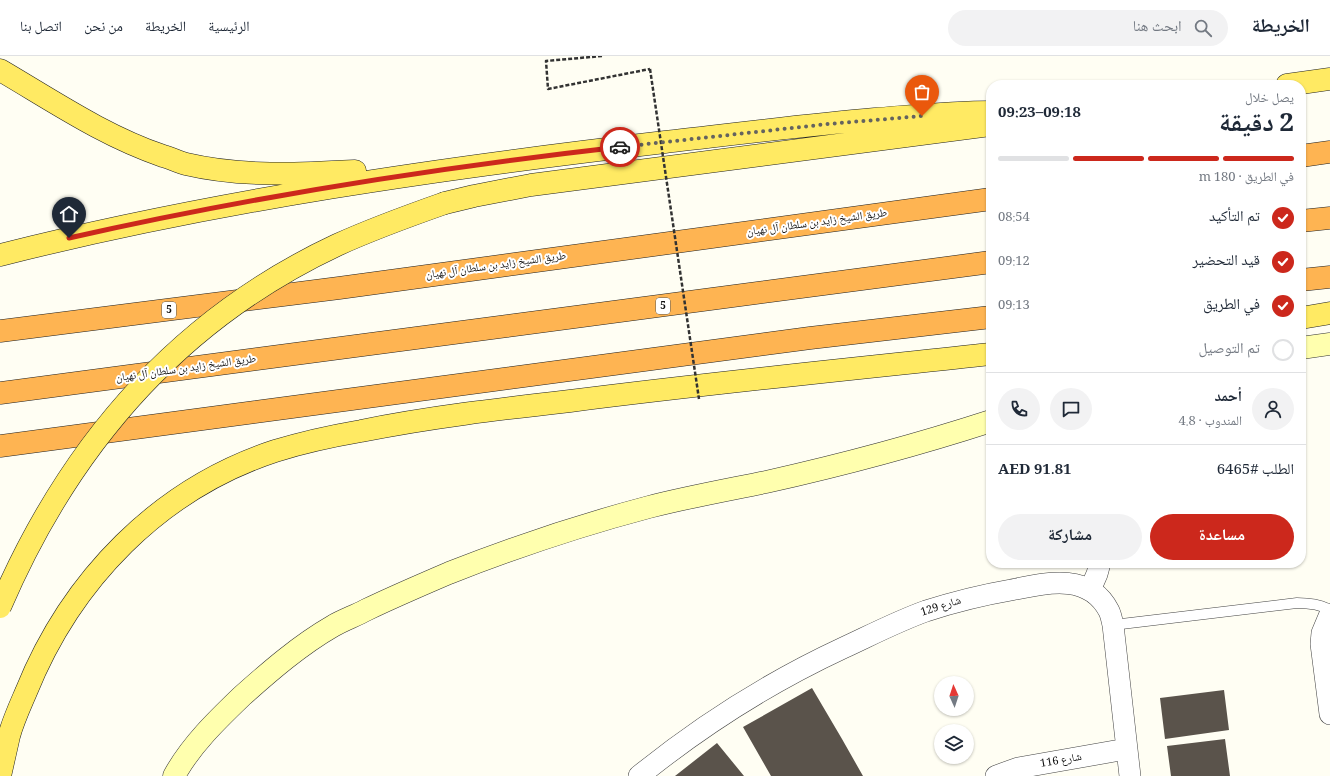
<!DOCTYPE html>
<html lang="ar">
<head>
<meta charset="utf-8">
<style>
	:root { --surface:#fff; --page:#f2f2f3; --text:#1f2937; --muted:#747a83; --line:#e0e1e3; --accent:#cc281c }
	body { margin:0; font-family:Georgia,"Noto Naskh Arabic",serif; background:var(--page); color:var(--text); direction:rtl; height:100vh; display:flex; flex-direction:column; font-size:15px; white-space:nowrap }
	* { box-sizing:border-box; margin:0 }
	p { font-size:13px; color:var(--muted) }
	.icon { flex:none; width:22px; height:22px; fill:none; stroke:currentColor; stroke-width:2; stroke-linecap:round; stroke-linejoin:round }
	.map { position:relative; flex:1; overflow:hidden; direction:ltr }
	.panel { position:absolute; left:986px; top:24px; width:320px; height:488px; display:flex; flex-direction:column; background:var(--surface); border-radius:16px; box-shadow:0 1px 3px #0004; direction:rtl }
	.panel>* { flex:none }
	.needle { width:26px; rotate:357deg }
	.buttons { position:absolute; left:934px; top:620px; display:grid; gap:8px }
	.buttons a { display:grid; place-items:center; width:40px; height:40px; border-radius:50%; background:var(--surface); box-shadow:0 1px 3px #0004; font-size:20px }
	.pin { position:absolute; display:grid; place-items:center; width:34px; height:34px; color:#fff; margin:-41px -17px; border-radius:50% 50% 50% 0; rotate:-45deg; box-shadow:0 0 4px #0007 }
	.pin .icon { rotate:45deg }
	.courier { position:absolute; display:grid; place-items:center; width:40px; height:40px; margin:-20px; border:3px solid #cc281c; border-radius:50%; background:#fff; color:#222; box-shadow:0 1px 5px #0007 }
	.overview em { font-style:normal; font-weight:700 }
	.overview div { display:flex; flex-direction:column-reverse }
	.overview { display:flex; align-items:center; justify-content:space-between; height:68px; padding:0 12px }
	h1 { font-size:26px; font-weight:700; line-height:30px }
	.bar { display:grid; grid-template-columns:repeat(4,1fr); gap:6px 4px; align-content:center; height:48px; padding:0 12px }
	.bar i { height:5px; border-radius:3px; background:var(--line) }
	.bar .selected { background:var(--accent) }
	.bar p { grid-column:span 4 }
	.line { display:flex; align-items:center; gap:10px; padding:0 12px; border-top:1px solid var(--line) }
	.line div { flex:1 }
	.round { display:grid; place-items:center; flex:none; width:42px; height:42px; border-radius:21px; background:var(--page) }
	ol { padding:0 12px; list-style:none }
	li { display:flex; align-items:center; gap:12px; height:44px }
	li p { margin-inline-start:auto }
	li .icon { padding:4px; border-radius:50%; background:var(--accent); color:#fff; stroke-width:4 }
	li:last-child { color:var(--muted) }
	li i { width:22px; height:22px; border:2px solid var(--line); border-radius:50% }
	.button { display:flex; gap:8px; margin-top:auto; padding:8px 12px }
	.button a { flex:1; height:46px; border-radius:24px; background:var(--accent); color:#fff; font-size:16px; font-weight:700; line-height:46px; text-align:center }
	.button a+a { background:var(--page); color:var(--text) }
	header { display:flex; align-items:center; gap:24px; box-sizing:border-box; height:56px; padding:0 20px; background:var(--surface); border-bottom:1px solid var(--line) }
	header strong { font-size:19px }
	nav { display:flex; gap:22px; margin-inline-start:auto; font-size:14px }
	.search { width:280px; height:36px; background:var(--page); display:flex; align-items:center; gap:10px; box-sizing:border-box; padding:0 14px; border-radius:22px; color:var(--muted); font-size:15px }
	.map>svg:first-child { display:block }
</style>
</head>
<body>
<header>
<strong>الخريطة</strong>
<div class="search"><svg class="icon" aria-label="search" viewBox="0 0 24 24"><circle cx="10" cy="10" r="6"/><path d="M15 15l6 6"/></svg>ابحث هنا</div>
<nav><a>الرئيسية</a><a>الخريطة</a><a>من نحن</a><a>اتصل بنا</a></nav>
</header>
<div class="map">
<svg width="1330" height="720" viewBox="0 0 1330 720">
	<rect width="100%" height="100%" fill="#fffef3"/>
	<path fill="#5a534b" d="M812 632 842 683 863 720H771L743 671Z
		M1224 634 1229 674 1165 683 1160 642Z
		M1225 683 1230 720H1171L1167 690Z
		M717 687 744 720H675Z"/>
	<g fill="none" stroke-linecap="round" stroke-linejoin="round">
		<defs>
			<path id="lane" d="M1113 569 1297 547C1309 547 1320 548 1330 554"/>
			<path id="street" d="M1090 534 1097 518 1100 507
				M1330 558 1322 577 1321 588 1330 658
				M639 720C702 669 770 626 843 592 871 579 898 565 926 555 954 546 982 539 1011 534 1046 527 1089 516 1109 555 1111 559 1112 565 1113 569L1130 720
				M996 720 1018 712 1126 693"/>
			<path id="secondary" d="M1301 292 1330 288
				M174 720C191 689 217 664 242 640 270 615 300 589 333 570 343 564 355 560 366 554 393 541 421 529 449 517 515 491 581 469 649 451 688 441 727 434 766 426 842 409 917 389 991 365"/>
			<path id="primary" d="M0 14C53 45 104 80 163 100 171 102 178 106 186 108 241 121 299 118 355 115
				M1287 29 1330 23
				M445 147 474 140 531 129 990 69
				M0 199C218 144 442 112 665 86 735 78 805 69 875 63 914 60 953 56 991 56
				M1301 262 1330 257
				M0 720C3 707 6 693 9 680 13 665 20 650 26 636 71 524 159 433 275 395 304 386 332 380 361 375 430 361 500 353 570 345 710 327 851 313 991 298"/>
			<path id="highway" d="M1301 100 1330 96
				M1301 165 1330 162
				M1301 224 1330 221
				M0 275 339 232 991 143
				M0 337 991 206
				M0 390 810 282 991 261"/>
		</defs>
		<use href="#lane" stroke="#434343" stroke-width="11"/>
		<use href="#street" stroke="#434343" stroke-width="22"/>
		<use href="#secondary" stroke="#323232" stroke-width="23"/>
		<use href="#primary" stroke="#212121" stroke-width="23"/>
		<use href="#highway" stroke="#212121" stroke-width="23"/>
		<path stroke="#323232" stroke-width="2.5" stroke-dasharray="4 2" stroke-linecap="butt" d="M602 0 546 5 548 33 650 13"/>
		<use href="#lane" stroke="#fff" stroke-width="10"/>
		<use href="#street" stroke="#fff" stroke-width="21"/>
		<use href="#secondary" stroke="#ffffae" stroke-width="22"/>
		<use href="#primary" stroke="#ffea63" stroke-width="22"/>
		<use href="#highway" stroke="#feb452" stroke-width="22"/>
		<defs>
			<path id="primary-bridge" d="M0 551C69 390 177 264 337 189 372 173 408 160 445 147"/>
		</defs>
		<use href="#primary-bridge" stroke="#212121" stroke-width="23" stroke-linecap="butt"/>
		<path stroke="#323232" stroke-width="2.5" stroke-dasharray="4 2" stroke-linecap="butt" d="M650 13 699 343"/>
		<use href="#primary-bridge" stroke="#ffea63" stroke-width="22"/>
	</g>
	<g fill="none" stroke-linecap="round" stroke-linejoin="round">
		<path stroke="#64635f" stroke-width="4" stroke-dasharray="0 7.2" d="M620 91 828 68 922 60"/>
		<path stroke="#cc281c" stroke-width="5" d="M69 182C250 141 435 112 620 91"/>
	</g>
	<g text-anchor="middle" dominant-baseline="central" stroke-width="4" stroke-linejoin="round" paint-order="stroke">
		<g fill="#fff" stroke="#585858" stroke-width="1">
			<rect x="656" y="242" width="14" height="16" rx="3"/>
			<rect x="162" y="246" width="14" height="16" rx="3"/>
		</g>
		<g font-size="10" font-weight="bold" fill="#101010">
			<text x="663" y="250">5</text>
			<text x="169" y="254">5</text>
		</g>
		<g font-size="11" fill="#101010" stroke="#fff">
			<text transform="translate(817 167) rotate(-8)">طريق الشيخ زايد بن سلطان آل نهيان</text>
			<text transform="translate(496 210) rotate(-8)">طريق الشيخ زايد بن سلطان آل نهيان</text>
			<text transform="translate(186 313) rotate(-8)">طريق الشيخ زايد بن سلطان آل نهيان</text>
			<text transform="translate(941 551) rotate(-18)">شارع 129</text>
			<text transform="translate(1061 705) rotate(-10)">شارع 116</text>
		</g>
	</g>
</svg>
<div class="buttons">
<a><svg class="needle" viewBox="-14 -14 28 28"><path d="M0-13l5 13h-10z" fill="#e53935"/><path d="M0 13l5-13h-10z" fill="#747a83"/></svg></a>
<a><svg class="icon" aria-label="layers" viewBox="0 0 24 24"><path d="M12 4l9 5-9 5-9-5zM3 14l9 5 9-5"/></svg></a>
</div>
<div class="pin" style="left:922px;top:60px;background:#ea580c"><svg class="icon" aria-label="bag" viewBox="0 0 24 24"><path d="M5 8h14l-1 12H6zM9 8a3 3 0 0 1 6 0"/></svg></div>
<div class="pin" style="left:69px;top:182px;background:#1f2937"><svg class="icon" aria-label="home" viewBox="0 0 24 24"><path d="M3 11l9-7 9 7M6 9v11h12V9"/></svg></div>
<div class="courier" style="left:620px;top:91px"><svg class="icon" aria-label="car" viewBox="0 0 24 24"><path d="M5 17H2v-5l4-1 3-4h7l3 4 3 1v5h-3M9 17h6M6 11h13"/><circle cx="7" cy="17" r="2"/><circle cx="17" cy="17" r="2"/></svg></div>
<section class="panel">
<div class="overview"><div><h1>2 دقيقة</h1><p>يصل خلال</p></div><em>09:18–09:23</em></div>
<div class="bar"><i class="selected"></i><i class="selected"></i><i class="selected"></i><i></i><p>في الطريق · 180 m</p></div>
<ol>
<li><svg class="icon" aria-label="check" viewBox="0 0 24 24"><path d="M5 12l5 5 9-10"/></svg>تم التأكيد<p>08:54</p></li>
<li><svg class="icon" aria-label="check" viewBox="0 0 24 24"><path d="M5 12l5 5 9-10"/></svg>قيد التحضير<p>09:12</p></li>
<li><svg class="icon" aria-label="check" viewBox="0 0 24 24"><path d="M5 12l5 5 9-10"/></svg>في الطريق<p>09:13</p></li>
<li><i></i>تم التوصيل</li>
</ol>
<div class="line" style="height:72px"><a class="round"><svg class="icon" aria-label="person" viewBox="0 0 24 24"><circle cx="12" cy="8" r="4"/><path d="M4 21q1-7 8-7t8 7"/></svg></a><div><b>أحمد</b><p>المندوب · 4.8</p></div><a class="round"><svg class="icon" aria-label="chat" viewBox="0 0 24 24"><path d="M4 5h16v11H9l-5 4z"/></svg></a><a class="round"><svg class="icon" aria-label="phone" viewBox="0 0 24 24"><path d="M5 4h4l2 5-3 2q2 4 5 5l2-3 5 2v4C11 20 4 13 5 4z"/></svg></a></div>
<div class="line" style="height:52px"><div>الطلب #6465</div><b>AED 91.81</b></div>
<div class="button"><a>مساعدة</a><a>مشاركة</a></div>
</section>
</div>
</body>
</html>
